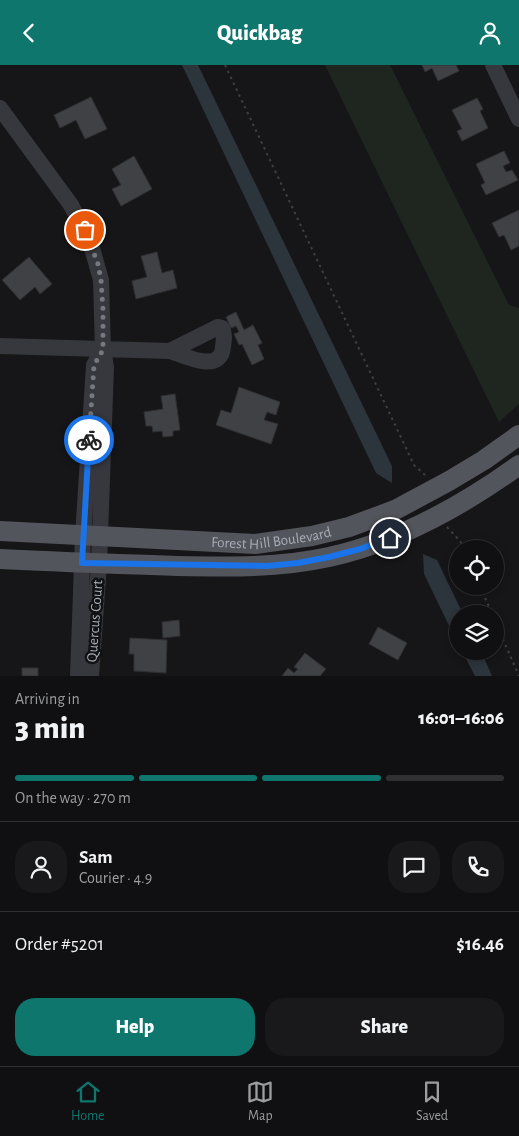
<!DOCTYPE html>
<html lang="en">
<head>
<meta charset="utf-8">
<style>
	:root { --surface:#101012; --page:#19191b; --text:#f1f3f6; --muted:#9c9d9f; --line:#303032; --accent:#0f766e }
	body { margin:0; font-family:"Alegreya Sans",sans-serif; background:var(--page); color:var(--text); height:100vh; display:flex; flex-direction:column; font-size:19px; white-space:nowrap }
	* { box-sizing:border-box; margin:0 }
	p { font-size:16px; color:var(--muted) }
	.icon { flex:none; width:28px; height:28px; fill:none; stroke:currentColor; stroke-width:2; stroke-linecap:round; stroke-linejoin:round }
	.map { position:relative; height:611px; overflow:hidden }
	.drawer { display:flex; flex-direction:column; background:var(--surface); flex:1 }
	.drawer>* { flex:none }
	.buttons { position:absolute; left:449px; top:475px; display:grid; gap:10px }
	.buttons a { display:grid; place-items:center; width:55px; height:55px; border-radius:50%; background:var(--surface); box-shadow:0 2px 8px #0003,0 0 0 1px var(--line); font-size:25px }
	.pin { position:absolute; display:grid; place-items:center; width:42px; height:42px; color:#fff; margin:-21px; border:2px solid #fff; border-radius:50%; box-shadow:0 1px 5px #0007 }
	.courier { position:absolute; display:grid; place-items:center; width:50px; height:50px; margin:-25px; border:4px solid #1a73e8; border-radius:50%; background:#fff; color:#222; box-shadow:0 1px 6px #0007 }
	.summary em { font-style:normal; font-weight:800 }
	.summary div { display:flex; flex-direction:column-reverse }
	.summary { display:flex; align-items:center; justify-content:space-between; height:85px; padding:0 15px }
	h1 { font-size:32px; font-weight:800; line-height:38px }
	.bar { display:grid; grid-template-columns:repeat(4,1fr); gap:8px 5px; align-content:center; height:60px; padding:0 15px }
	.bar i { height:6px; border-radius:4px; background:var(--line) }
	.bar .on { background:var(--accent) }
	.bar p { grid-column:span 4 }
	.line { display:flex; align-items:center; gap:12px; padding:0 15px; border-top:1px solid var(--line) }
	.line div { flex:1 }
	.round { display:grid; place-items:center; flex:none; width:52px; height:52px; border-radius:20px; background:var(--page) }
	.button { display:flex; gap:10px; margin-top:auto; padding:10px 15px }
	.button a { flex:1; height:58px; border-radius:20px; background:var(--accent); color:#fff; font-size:20px; font-weight:800; line-height:58px; text-align:center }
	.button a+a { background:var(--page); color:var(--text) }
	header { display:flex; justify-content:space-between; align-items:center; height:65px; padding:0 15px; background:var(--accent); color:#fff; font-size:22px; font-weight:800 }
	.dock { display:flex; justify-content:space-around; align-items:center; height:70px; border-top:1px solid var(--line); background:var(--surface); font-size:14px; color:var(--muted) }
	.dock a { display:grid; justify-items:center; gap:2px }
	.dock .on { color:var(--accent) }
	.map>svg:first-child { display:block }
</style>
</head>
<body>
<header><svg class="icon" aria-label="back" viewBox="0 0 24 24"><path d="M15 5l-7 7 7 7"/></svg>Quickbag<svg class="icon" aria-label="person" viewBox="0 0 24 24"><circle cx="12" cy="8" r="4"/><path d="M4 21q1-7 8-7t8 7"/></svg></header>
<div class="map">
<svg width="519" height="611" viewBox="0 0 519 611">
	<rect width="100%" height="100%" fill="#161618"/>
	<path fill="#1e261f" d="M325 0H390L509 240 519 243V339L499 357Z"/>
	<path fill="#2c353c" d="M182 0H198L392 401V418L376 408Z
		M423 489 437 495 463 549H458L457 577 424 509Z
		M462 586H481L492 611H475Z"/>
	<path fill="#404145" stroke="#303034" d="M422 0H456L459 6 438 16 432 3 425 7Z
		M91 32 107 64 85 74 76 55 60 63 54 50Z
		M477 33 483 44 480 46 488 63 462 76 457 66 462 64 452 45Z
		M504 86 510 98 503 101 506 107 512 105 518 115 486 130 481 120 485 118 476 99Z
		M134 91 152 124 121 141 112 124 121 120 112 104Z
		M519 145V181L511 185 504 170 499 172 492 158Z
		M157 187 162 208 173 205 177 223 136 234 132 216 147 212 141 191Z
		M29 192 52 219 40 229 35 222 20 235 2 215Z
		M236 247 244 265 253 260 262 278 258 280 264 294 252 300 242 279 239 280 234 269 239 267 236 261 231 263 226 252Z
		M239 322 280 337 276 350 267 347 264 355 278 359 271 379 216 360 221 345 231 348Z
		M175 329 180 365 173 366V371L163 372 162 366 153 367 152 361H146L144 347 163 344 161 331Z
		M179 555 180 571 163 573 162 557Z
		M378 562 407 578 398 595 369 579Z
		M130 573 167 575 166 608 134 606V589H129Z
		M305 588 326 604 320 611H282L288 603 294 608 298 604 294 602Z
		M22 603H38V611H22Z"/>
	<g fill="none" stroke-linecap="round" stroke-linejoin="round">
		<path stroke="#3d3f44" stroke-width="2" stroke-dasharray="2.5 4" stroke-linecap="butt" d="M225 0 414 400 425 410
			M447 462 460 476 464 484
			M480 521 492 549
			M495 556 519 611"/>
		<path stroke="#37383d" stroke-width="16" d="M493 0 519 54
			M0 43 71 140 90 176 101 215 103 285 106 302 99 499 91 611
			M0 281 170 286C185 291 221 309 223 282 224 275 225 269 222 263L218 262 170 286
			M78 611 83 471 94 300 103 285"/>
		<g stroke="#53555c" stroke-width="20">
			<path id="s1" d="M0 466 255 479 312 471 349 462 395 445 449 416 484 395 519 370"/>
			<path d="M0 494C59 497 119 499 178 501 229 502 279 503 329 492 398 477 462 441 519 400"/>
		</g>
	</g>
	<g fill="none" stroke-linecap="round" stroke-linejoin="round">
		<path stroke="#757880" stroke-width="5" stroke-dasharray="0 9" d="M85 165 98 199 101 215 103 245V285L94 300 89 375"/>
		<path stroke="#1a73e8" stroke-width="6" d="M89 375 82 498 267 501 298 498 329 492 360 484 390 473"/>
	</g>
	<g text-anchor="middle" dominant-baseline="central" stroke-width="5" stroke-linejoin="round" paint-order="stroke">
		<g font-size="15" fill="#a8adb8" stroke="#111113">
			<text stroke="none"><textPath href="#s1" startOffset="272">Forest Hill Boulevard</textPath></text>
			<text transform="translate(95 556) rotate(-86)">Quercus Court</text>
		</g>
	</g>
</svg>
<div class="buttons">
<a><svg class="icon" aria-label="locate" viewBox="0 0 24 24"><circle cx="12" cy="12" r="6"/><path d="M12 2v4M12 18v4M2 12h4M18 12h4"/></svg></a>
<a><svg class="icon" aria-label="layers" viewBox="0 0 24 24"><path d="M12 4l9 5-9 5-9-5zM3 14l9 5 9-5"/></svg></a>
</div>
<div class="pin" style="left:85px;top:165px;background:#ea580c"><svg class="icon" aria-label="bag" viewBox="0 0 24 24"><path d="M5 8h14l-1 12H6zM9 8a3 3 0 0 1 6 0"/></svg></div>
<div class="pin" style="left:390px;top:473px;background:#1f2937"><svg class="icon" aria-label="home" viewBox="0 0 24 24"><path d="M3 11l9-7 9 7M6 9v11h12V9"/></svg></div>
<div class="courier" style="left:89px;top:375px"><svg class="icon" aria-label="bike" viewBox="0 0 24 24"><circle cx="6" cy="16" r="4"/><circle cx="18" cy="16" r="4"/><path d="M6 16l4-8h5l3 8M10 8l3 8H6M13 5h3"/></svg></div>
</div>
<section class="drawer">
<div class="summary"><div><h1>3 min</h1><p>Arriving in</p></div><em>16:01–16:06</em></div>
<div class="bar"><i class="on"></i><i class="on"></i><i class="on"></i><i></i><p>On the way · 270 m</p></div>
<div class="line" style="height:90px"><a class="round"><svg class="icon" aria-label="person" viewBox="0 0 24 24"><circle cx="12" cy="8" r="4"/><path d="M4 21q1-7 8-7t8 7"/></svg></a><div><b>Sam</b><p>Courier · 4.9</p></div><a class="round"><svg class="icon" aria-label="chat" viewBox="0 0 24 24"><path d="M4 5h16v11H9l-5 4z"/></svg></a><a class="round"><svg class="icon" aria-label="phone" viewBox="0 0 24 24"><path d="M5 4h4l2 5-3 2q2 4 5 5l2-3 5 2v4C11 20 4 13 5 4z"/></svg></a></div>
<div class="line" style="height:65px"><div>Order #5201</div><b>$16.46</b></div>
<div class="button"><a>Help</a><a>Share</a></div>
</section>
<nav class="dock">
<a class="on"><svg class="icon" aria-label="home" viewBox="0 0 24 24"><path d="M3 11l9-7 9 7M6 9v11h12V9"/></svg>Home</a>
<a><svg class="icon" aria-label="map" viewBox="0 0 24 24"><path d="M3 6l6-2 6 2 6-2v14l-6 2-6-2-6 2zM9 4v14M15 6v14"/></svg>Map</a>
<a><svg class="icon" aria-label="saved" viewBox="0 0 24 24"><path d="M7 4h10v16l-5-4-5 4z"/></svg>Saved</a>
</nav>
</body>
</html>
